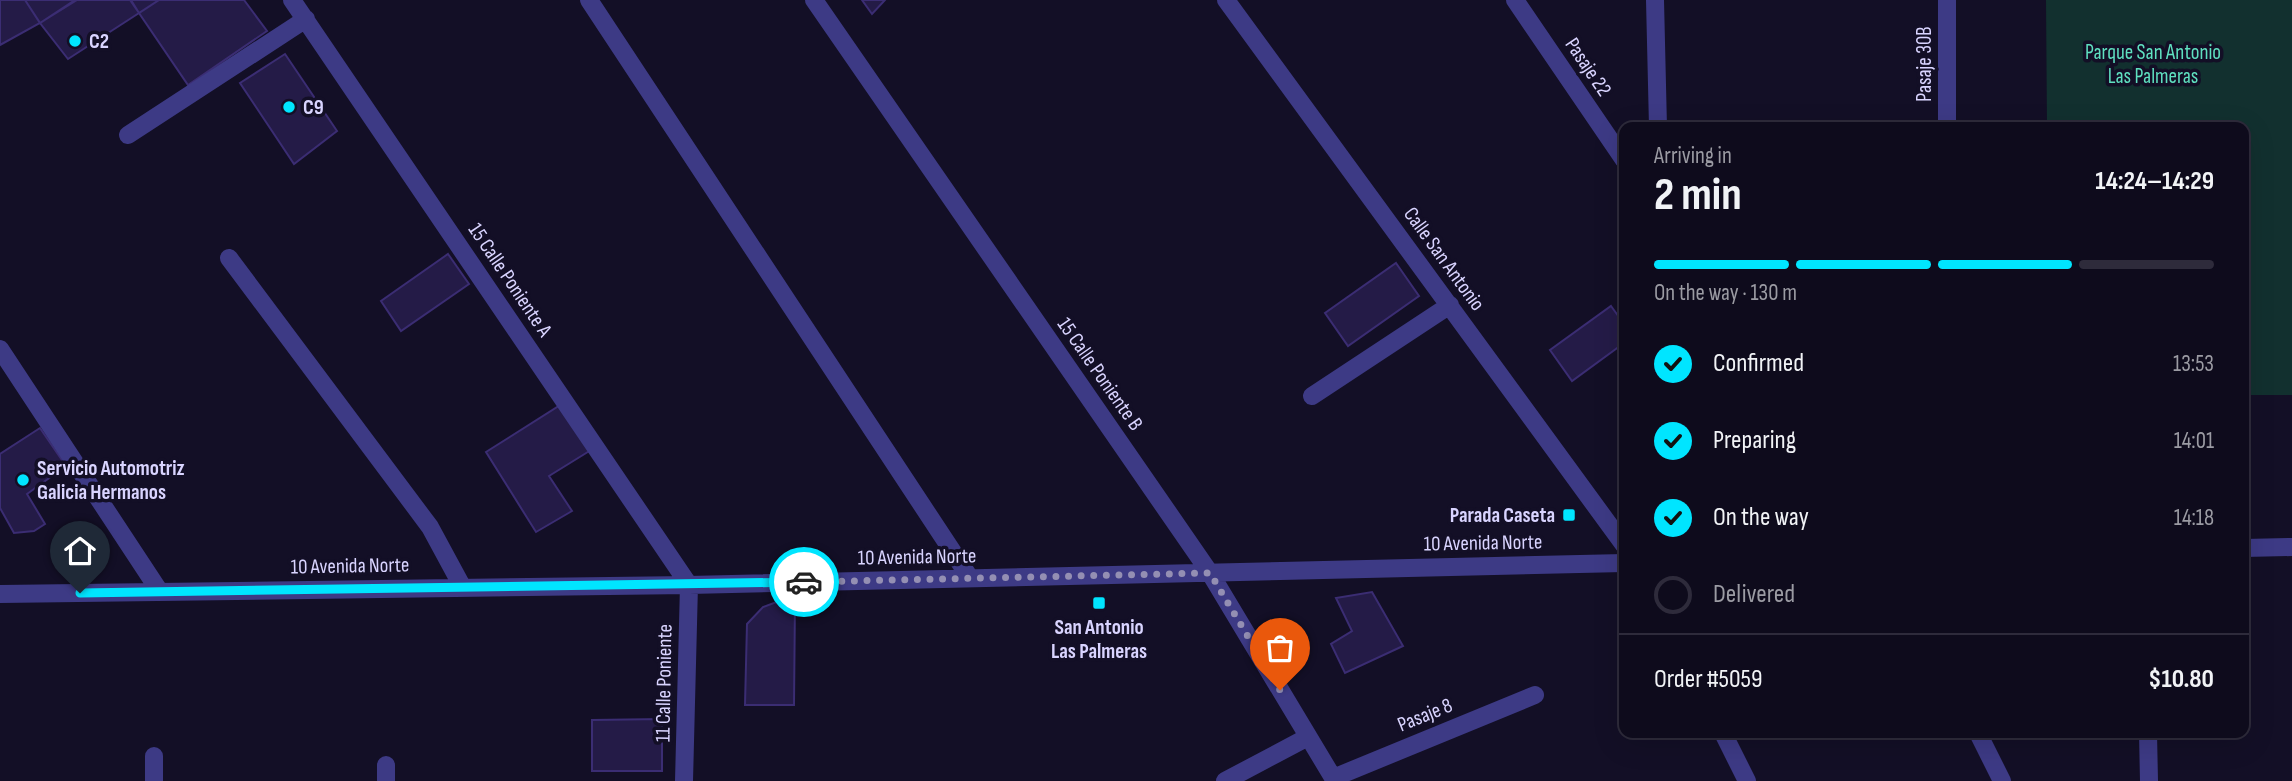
<!DOCTYPE html>
<html lang="en">
<head>
<meta charset="utf-8">
<style>
	:root { --surface:#0e0b1c; --page:#171425; --text:#f1f3f6; --muted:#9b9ba3; --line:#2e2b3b; --accent:#00e5ff }
	body { margin:0; font-family:"Sofia Sans Condensed",sans-serif; background:var(--page); color:var(--text); height:100vh; display:flex; flex-direction:column; font-size:26px; white-space:nowrap }
	* { box-sizing:border-box; margin:0 }
	p { font-size:23px; color:var(--muted) }
	.icon { flex:none; width:38px; height:38px; fill:none; stroke:currentColor; stroke-width:2; stroke-linecap:round; stroke-linejoin:round }
	.map { position:relative; flex:1; overflow:hidden }
	.side { position:absolute; left:1619px; top:122px; width:630px; height:616px; display:flex; flex-direction:column; background:var(--surface); border-radius:14px; box-shadow:0 7px 28px #0002,0 0 0 2px var(--line) }
	.side>* { flex:none }
	.pin { position:absolute; display:grid; place-items:center; width:60px; height:60px; color:#fff; margin:-72px -30px; border-radius:50% 50% 50% 0; rotate:-45deg; box-shadow:0 0 7px #0007 }
	.pin .icon { rotate:45deg }
	.courier { position:absolute; display:grid; place-items:center; width:70px; height:70px; margin:-35px; border:5px solid #00e5ff; border-radius:50%; background:#fff; color:#222; box-shadow:0 2px 9px #0007 }
	.headline em { font-style:normal; font-weight:700 }
	.headline div { display:flex; flex-direction:column-reverse }
	.headline { display:flex; align-items:center; justify-content:space-between; height:119px; padding:0 35px }
	h1 { font-size:46px; font-weight:700; line-height:52px }
	.bar { display:grid; grid-template-columns:repeat(4,1fr); gap:10px 7px; align-content:center; height:84px; padding:0 35px }
	.bar i { height:9px; border-radius:5px; background:var(--line) }
	.bar .current { background:var(--accent) }
	.bar p { grid-column:span 4 }
	.line { display:flex; align-items:center; gap:18px; padding:0 35px; border-top:2px solid var(--line) }
	.line div { flex:1 }
	ol { padding:0 35px; list-style:none }
	li { display:flex; align-items:center; gap:21px; height:77px }
	li p { margin-inline-start:auto }
	li .icon { padding:7px; border-radius:50%; background:var(--accent); color:#111; stroke-width:4 }
	li:last-child { color:var(--muted) }
	li i { width:38px; height:38px; border:4px solid var(--line); border-radius:50% }
	.map>svg:first-child { display:block }
</style>
</head>
<body>
<div class="map">
<svg width="2292" height="781" viewBox="0 0 2292 781">
	<rect width="100%" height="100%" fill="#130f26"/>
	<path fill="#12302f" d="M2046 0H2292V395H2244V128H2047Z"/>
	<path fill="#241b47" stroke="#3b2d73" stroke-width="2" d="M0 0H25L40 23 0 45Z
		M25 0H75L40 23Z
		M77 0H130L139 13 68 59 40 23Z
		M131 0H159L139 13Z
		M159 0H244L267 31 188 85 139 13Z
		M862 0H885L872 14Z
		M285 54 337 131 294 164 240 83Z
		M448 254 469 284 401 331 381 301Z
		M1396 263 1419 296 1348 346 1325 313Z
		M1611 306 1624 324V343L1572 381 1550 350Z
		M562 404 591 450 549 476 572 511 536 532 486 452Z
		M40 428 66 466 27 494 45 524 34 531 14 533 0 508V454Z
		M1372 592 1403 646 1345 673 1331 644 1352 631 1336 598Z
		M795 599 794 705H745L747 624 763 607 782 600Z
		M662 719V771H592V720Z"/>
	<g fill="none" stroke-linecap="round" stroke-linejoin="round">
		<path stroke="#3d3a85" stroke-width="18" d="M292 0 689 585
			M589 0 970 578
			M814 0 1210 573 1335 781
			M1226 0 1624 545
			M1515 0 1624 160
			M1655 0 1658 127
			M1947 0V128
			M128 135 306 19
			M229 258 430 527 463 588
			M0 349 160 592
			M1312 396 1450 305
			M2244 548 2292 547
			M0 594 689 585 1624 563
			M1723 733 1747 781
			M1978 733 2002 781
			M2148 733 2149 781
			M154 756V781
			M386 765V781
			M1333 778 1535 695
			M684 781 689 585
			M1225 781 1308 737"/>
	</g>
	<g fill="none" stroke-linecap="round" stroke-linejoin="round">
		<path stroke="#948fb3" stroke-width="7" stroke-dasharray="0 12.6" d="M804 582 1210 573 1280 690"/>
		<path stroke="#00e5ff" stroke-width="9" d="M80 593 804 582"/>
	</g>
	<g fill="#00e5ff" stroke="#130f26" stroke-width="2.5">
		<circle cx="75" cy="41" r="7"/>
		<circle cx="289" cy="107" r="7"/>
		<circle cx="23" cy="480" r="7"/>
		<rect x="1562" y="508" width="14" height="14" rx="3.5"/>
		<rect x="1092" y="596" width="14" height="14" rx="3.5"/>
	</g>
	<g text-anchor="middle" dominant-baseline="central" stroke-width="7" stroke-linejoin="round" paint-order="stroke">
		<g font-size="21" font-weight="bold" fill="#d9d4ff" stroke="#130f26" text-anchor="start">
			<text x="89" y="41">C2</text>
			<text x="303" y="107">C9</text>
			<text x="37" y="468">Servicio Automotriz<tspan x="37" dy="24">Galicia Hermanos</tspan></text>
			<text x="1555" y="515" text-anchor="end">Parada Caseta</text>
			<text x="1099" y="627" text-anchor="middle">San Antonio<tspan x="1099" dy="24">Las Palmeras</tspan></text>
		</g>
		<g font-size="21" fill="#5fe0c0" stroke="#130f26">
			<text x="2153" y="52">Parque San Antonio<tspan x="2153" dy="24">Las Palmeras</tspan></text>
		</g>
		<g font-size="21" fill="#d9d4ff" stroke="#130f26">
			<text transform="translate(1924 64) rotate(-90)">Pasaje 30B</text>
			<text transform="translate(1588 67) rotate(56)">Pasaje 22</text>
			<text transform="translate(1444 259) rotate(54)">Calle San Antonio</text>
			<text transform="translate(510 280) rotate(56)">15 Calle Poniente A</text>
			<text transform="translate(1100 374) rotate(55)">15 Calle Poniente B</text>
			<text transform="translate(1483 543) rotate(-1)">10 Avenida Norte</text>
			<text transform="translate(917 557) rotate(-1)">10 Avenida Norte</text>
			<text transform="translate(350 566) rotate(-1)">10 Avenida Norte</text>
			<text transform="translate(664 683) rotate(-89)">11 Calle Poniente</text>
			<text transform="translate(1425 715) rotate(-22)">Pasaje 8</text>
		</g>
	</g>
</svg>
<div class="pin" style="left:1280px;top:690px;background:#ea580c"><svg class="icon" aria-label="bag" viewBox="0 0 24 24"><path d="M5 8h14l-1 12H6zM9 8a3 3 0 0 1 6 0"/></svg></div>
<div class="pin" style="left:80px;top:593px;background:#1f2937"><svg class="icon" aria-label="home" viewBox="0 0 24 24"><path d="M3 11l9-7 9 7M6 9v11h12V9"/></svg></div>
<div class="courier" style="left:804px;top:582px"><svg class="icon" aria-label="car" viewBox="0 0 24 24"><path d="M5 17H2v-5l4-1 3-4h7l3 4 3 1v5h-3M9 17h6M6 11h13"/><circle cx="7" cy="17" r="2"/><circle cx="17" cy="17" r="2"/></svg></div>
<section class="side">
<div class="headline"><div><h1>2 min</h1><p>Arriving in</p></div><em>14:24–14:29</em></div>
<div class="bar"><i class="current"></i><i class="current"></i><i class="current"></i><i></i><p>On the way · 130 m</p></div>
<ol>
<li><svg class="icon" aria-label="check" viewBox="0 0 24 24"><path d="M5 12l5 5 9-10"/></svg>Confirmed<p>13:53</p></li>
<li><svg class="icon" aria-label="check" viewBox="0 0 24 24"><path d="M5 12l5 5 9-10"/></svg>Preparing<p>14:01</p></li>
<li><svg class="icon" aria-label="check" viewBox="0 0 24 24"><path d="M5 12l5 5 9-10"/></svg>On the way<p>14:18</p></li>
<li><i></i>Delivered</li>
</ol>
<div class="line" style="height:91px"><div>Order #5059</div><b>$10.80</b></div>
</section>
</div>
</body>
</html>
